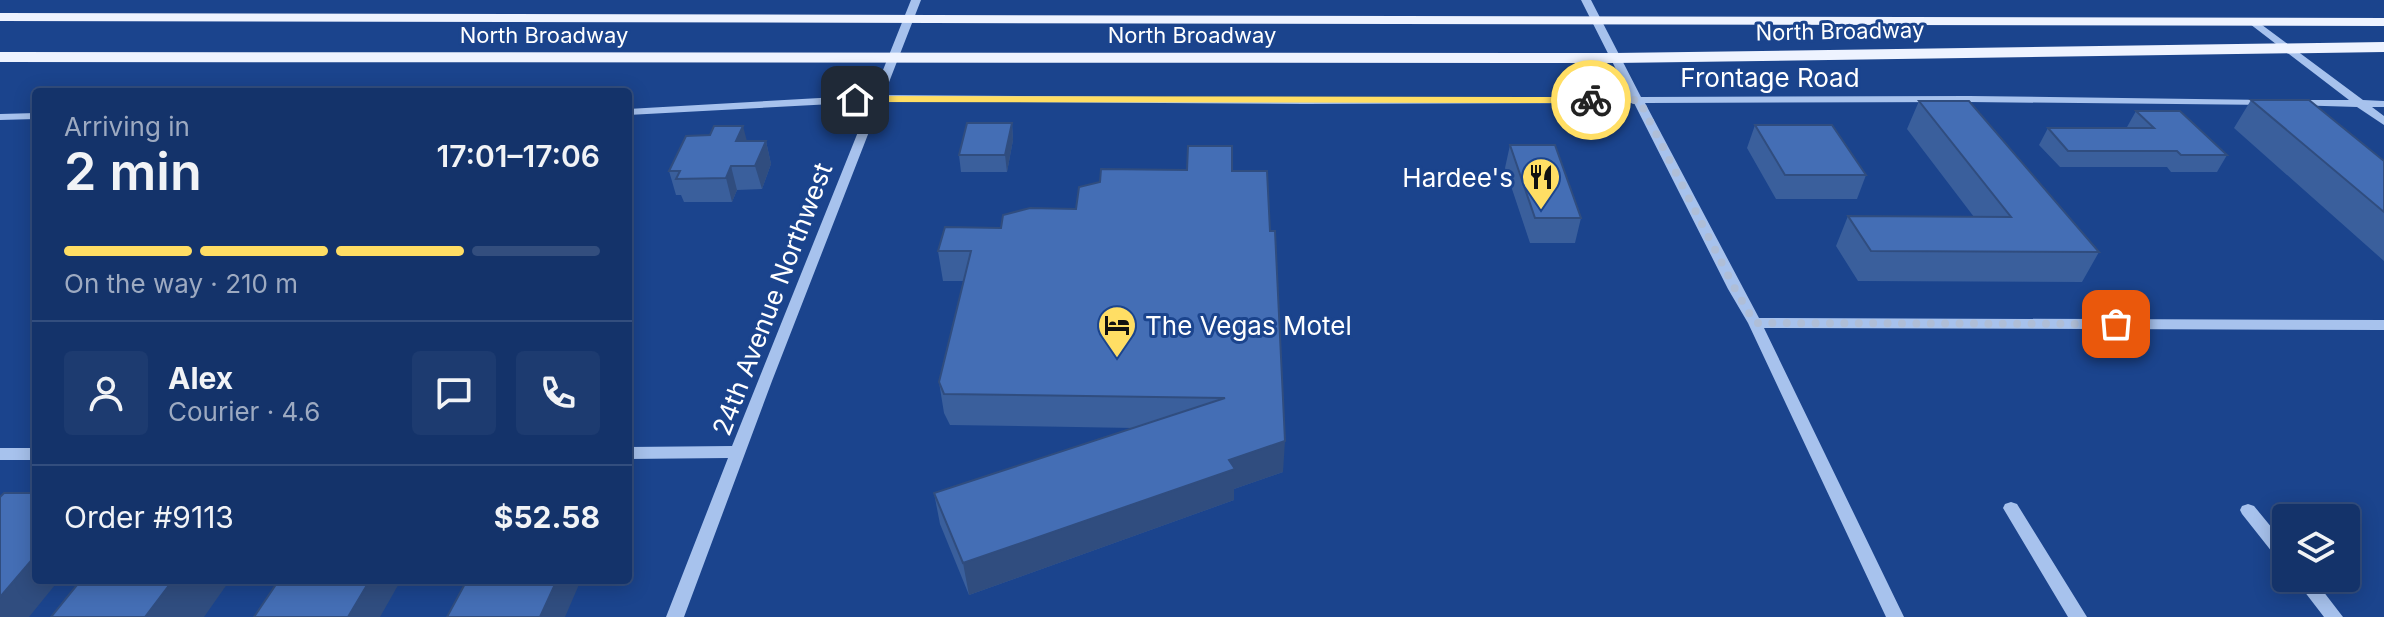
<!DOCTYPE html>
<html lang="en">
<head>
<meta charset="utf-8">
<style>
	:root { --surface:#14336a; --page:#1d3b70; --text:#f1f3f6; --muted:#9daac1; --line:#334e7e; --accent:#ffde64 }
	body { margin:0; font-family:Inter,sans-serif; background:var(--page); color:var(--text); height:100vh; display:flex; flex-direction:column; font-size:30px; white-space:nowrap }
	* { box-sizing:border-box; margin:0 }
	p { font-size:26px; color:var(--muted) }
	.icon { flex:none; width:44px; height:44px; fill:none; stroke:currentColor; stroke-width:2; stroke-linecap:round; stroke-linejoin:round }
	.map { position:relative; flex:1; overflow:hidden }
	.side { position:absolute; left:32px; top:88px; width:600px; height:496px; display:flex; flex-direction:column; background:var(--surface); border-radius:8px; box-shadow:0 4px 20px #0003,0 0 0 2px var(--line) }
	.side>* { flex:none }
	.controls { position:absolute; left:2272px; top:504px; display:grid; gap:16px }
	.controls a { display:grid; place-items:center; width:88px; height:88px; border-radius:8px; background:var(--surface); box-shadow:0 4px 20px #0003,0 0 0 2px var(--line); font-size:40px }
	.pin { position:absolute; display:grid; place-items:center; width:68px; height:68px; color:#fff; margin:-34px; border-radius:16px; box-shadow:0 4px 12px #0006 }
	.courier { position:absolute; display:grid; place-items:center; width:80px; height:80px; margin:-40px; border:6px solid #ffde64; border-radius:50%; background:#fff; color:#222; box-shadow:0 2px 10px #0007 }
	.headline em { font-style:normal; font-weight:600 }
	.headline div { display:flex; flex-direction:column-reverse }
	.headline { display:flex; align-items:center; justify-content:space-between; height:136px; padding:0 32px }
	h1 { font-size:52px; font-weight:600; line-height:60px }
	.bar { display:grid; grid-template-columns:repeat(4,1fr); gap:12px 8px; align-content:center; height:96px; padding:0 32px }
	.bar i { height:10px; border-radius:6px; background:var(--line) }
	.bar .selected { background:var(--accent) }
	.bar p { grid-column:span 4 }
	.line { display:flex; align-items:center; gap:20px; padding:0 32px; border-top:2px solid var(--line) }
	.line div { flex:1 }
	.round { display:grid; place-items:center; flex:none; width:84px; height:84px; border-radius:8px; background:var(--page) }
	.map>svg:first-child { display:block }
</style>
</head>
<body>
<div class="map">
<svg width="2384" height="617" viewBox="0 0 2384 617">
	<rect width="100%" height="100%" fill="#1b448d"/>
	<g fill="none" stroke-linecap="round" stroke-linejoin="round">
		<path fill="#a7c2ed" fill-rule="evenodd" d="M911 0H921L884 95 1304 98 1630 97 1581 0H1591L1641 97 1969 96 2268 100 2272 101V105L1969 102 1645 103 1759 318 2384 320V330L1764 328 1904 617H1886L1748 323 1728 289 1634 103 1304 104 881 101 772 381 684 617H666L728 458 628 459V447L732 446 870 102 628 115V109L873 95Z
			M2254 19 2363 100 2384 101V107H2372L2384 116V125L2357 107 2292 105V101L2296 100H2349L2250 24 2249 22Z
			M36 113V119L0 120V114Z
			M0 448H36V460H0Z
			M2011 502 2017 504 2087 617H2068L2003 508 2005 504Z
			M2248 504 2254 506 2286 545V564L2280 562 2242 514 2240 510 2242 506Z
			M2294 578H2313L2343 617H2324Z"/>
		<path fill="#eef3ff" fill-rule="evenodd" d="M0 13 2384 18V26L0 21Z
			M2384 42V52L1615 63 0 62V52L1615 53Z"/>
	</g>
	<path fill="#3a5f9c" d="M2251 100 2384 161V261L2234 128Z
		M1919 101 2099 252 2082 282 1858 281 1836 246 1848 216 1974 217 1907 129Z
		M2136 111 2227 155 2217 172H2171L2167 167H2060L2039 145 2048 128H2128L2127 127Z
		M1012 123 1013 140 1007 172H961L959 155Z
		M1755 125 1866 175 1857 199H1776L1747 148Z
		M747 141H766L771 164 762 189 737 190 732 202H684L681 195H676L669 171Z
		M1510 145 1581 218 1575 243H1530L1505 168Z
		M1232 171 1283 472 1234 489V500L969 595 940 524 934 493 1134 428 950 425 944 413 939 382 964 281H943L938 251 1001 228Z"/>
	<path fill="#304d7f" d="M1012 123 1013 140 1007 172 1005 155Z
		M743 126 749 149 736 141Z
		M766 141 771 164 762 189 755 166Z
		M731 166 737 190 732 202 726 178Z
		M1285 441 1283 472 1234 489V500L969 595 963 563 1229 460Z
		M36 555V580H59L29 617H0V597Z
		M173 580H230L204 617H145Z
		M370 580H401L380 617H348Z
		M557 580H581L565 617H540Z"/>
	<path fill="#446eb5" stroke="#304d7f" stroke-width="2" d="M2251 100H2309L2384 161V212Z
		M1919 101H1969L2099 252 1871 251 1848 216 2011 217Z
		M2136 111H2180L2227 155H2181L2177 151H2068L2048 128H2154Z
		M967 123H1012L1005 155H959Z
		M1755 125H1832L1866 175H1785Z
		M714 126H743L736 141H766L755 166H731L726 178 676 179 680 171H669L686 136 710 135Z
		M1510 145H1555L1581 218H1535Z
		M1188 146H1232V171H1267L1270 231H1275L1285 441 1229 460 1235 469 963 563 934 493 1225 398 944 394 939 382 971 251H938L945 227 1001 228 1003 215 1030 208 1076 209 1079 187 1100 182 1101 169 1187 170Z
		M4 493H36V555L0 597V497Z
		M81 580H173L145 617H51Z
		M279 580H370L348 617H254Z
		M467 580H557L540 617H447Z"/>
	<path fill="#ffde64" d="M855 96 1591 97 1596 100 1591 103 851 102 850 100Z"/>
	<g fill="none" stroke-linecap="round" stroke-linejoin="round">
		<path stroke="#afbed7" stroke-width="8" stroke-dasharray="0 14.4" d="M1591 100H1639L1735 289 1755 323 2116 324"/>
	</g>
	<defs>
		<symbol id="restaurant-pin" viewBox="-11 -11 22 30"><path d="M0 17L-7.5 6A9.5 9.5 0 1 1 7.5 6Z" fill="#ffde64" stroke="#1b448d"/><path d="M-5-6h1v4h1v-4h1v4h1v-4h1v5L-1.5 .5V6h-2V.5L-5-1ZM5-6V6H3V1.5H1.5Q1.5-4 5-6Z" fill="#111"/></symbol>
		<symbol id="hotel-pin" viewBox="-11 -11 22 30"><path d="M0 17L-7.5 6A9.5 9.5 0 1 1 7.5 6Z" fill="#ffde64" stroke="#1b448d"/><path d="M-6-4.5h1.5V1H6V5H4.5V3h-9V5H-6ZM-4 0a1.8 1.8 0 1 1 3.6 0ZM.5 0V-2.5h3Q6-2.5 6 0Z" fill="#111"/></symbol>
	</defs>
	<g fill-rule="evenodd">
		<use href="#restaurant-pin" x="1519" y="155" width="44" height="60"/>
		<use href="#hotel-pin" x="1095" y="303" width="44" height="60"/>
	</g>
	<g text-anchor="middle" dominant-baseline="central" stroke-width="6" stroke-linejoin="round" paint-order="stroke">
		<g font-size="22" fill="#fff" stroke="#1b448d">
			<text transform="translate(1840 31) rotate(-1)">North Broadway</text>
			<text x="544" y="35">North Broadway</text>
			<text x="1192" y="35">North Broadway</text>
		</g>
		<g font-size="26" fill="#fff" stroke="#1b448d">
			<text x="1770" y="77">Frontage Road</text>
			<text transform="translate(772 299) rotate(-69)">24th Avenue Northwest</text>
		</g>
		<g font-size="26" fill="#fff" stroke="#1b448d" text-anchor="end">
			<text x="1513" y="177">Hardee's</text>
			<text x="1145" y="325" text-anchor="start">The Vegas Motel</text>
		</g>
	</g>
</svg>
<div class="controls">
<a><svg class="icon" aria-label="layers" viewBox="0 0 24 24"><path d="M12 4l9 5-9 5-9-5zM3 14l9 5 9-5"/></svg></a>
</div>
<div class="pin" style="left:2116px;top:324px;background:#ea580c"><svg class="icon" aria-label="bag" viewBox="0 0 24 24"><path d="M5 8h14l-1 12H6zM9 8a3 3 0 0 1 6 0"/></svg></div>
<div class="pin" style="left:855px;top:100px;background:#1f2937"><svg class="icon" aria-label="home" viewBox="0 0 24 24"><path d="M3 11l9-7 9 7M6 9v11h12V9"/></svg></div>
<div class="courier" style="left:1591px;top:100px"><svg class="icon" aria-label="bike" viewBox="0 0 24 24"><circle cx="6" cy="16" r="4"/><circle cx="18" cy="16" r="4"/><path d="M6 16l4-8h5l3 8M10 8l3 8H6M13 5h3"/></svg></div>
<section class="side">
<div class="headline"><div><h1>2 min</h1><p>Arriving in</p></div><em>17:01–17:06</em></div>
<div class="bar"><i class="selected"></i><i class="selected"></i><i class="selected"></i><i></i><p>On the way · 210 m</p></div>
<div class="line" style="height:144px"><a class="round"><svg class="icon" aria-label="person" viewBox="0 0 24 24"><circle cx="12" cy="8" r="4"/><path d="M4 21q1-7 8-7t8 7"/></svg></a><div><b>Alex</b><p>Courier · 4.6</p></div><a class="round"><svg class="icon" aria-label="chat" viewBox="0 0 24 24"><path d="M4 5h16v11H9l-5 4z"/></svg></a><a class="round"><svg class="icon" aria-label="phone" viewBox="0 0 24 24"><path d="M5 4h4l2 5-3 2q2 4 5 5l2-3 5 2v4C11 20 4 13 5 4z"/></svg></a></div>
<div class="line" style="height:104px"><div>Order #9113</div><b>$52.58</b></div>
</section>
</div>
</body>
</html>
